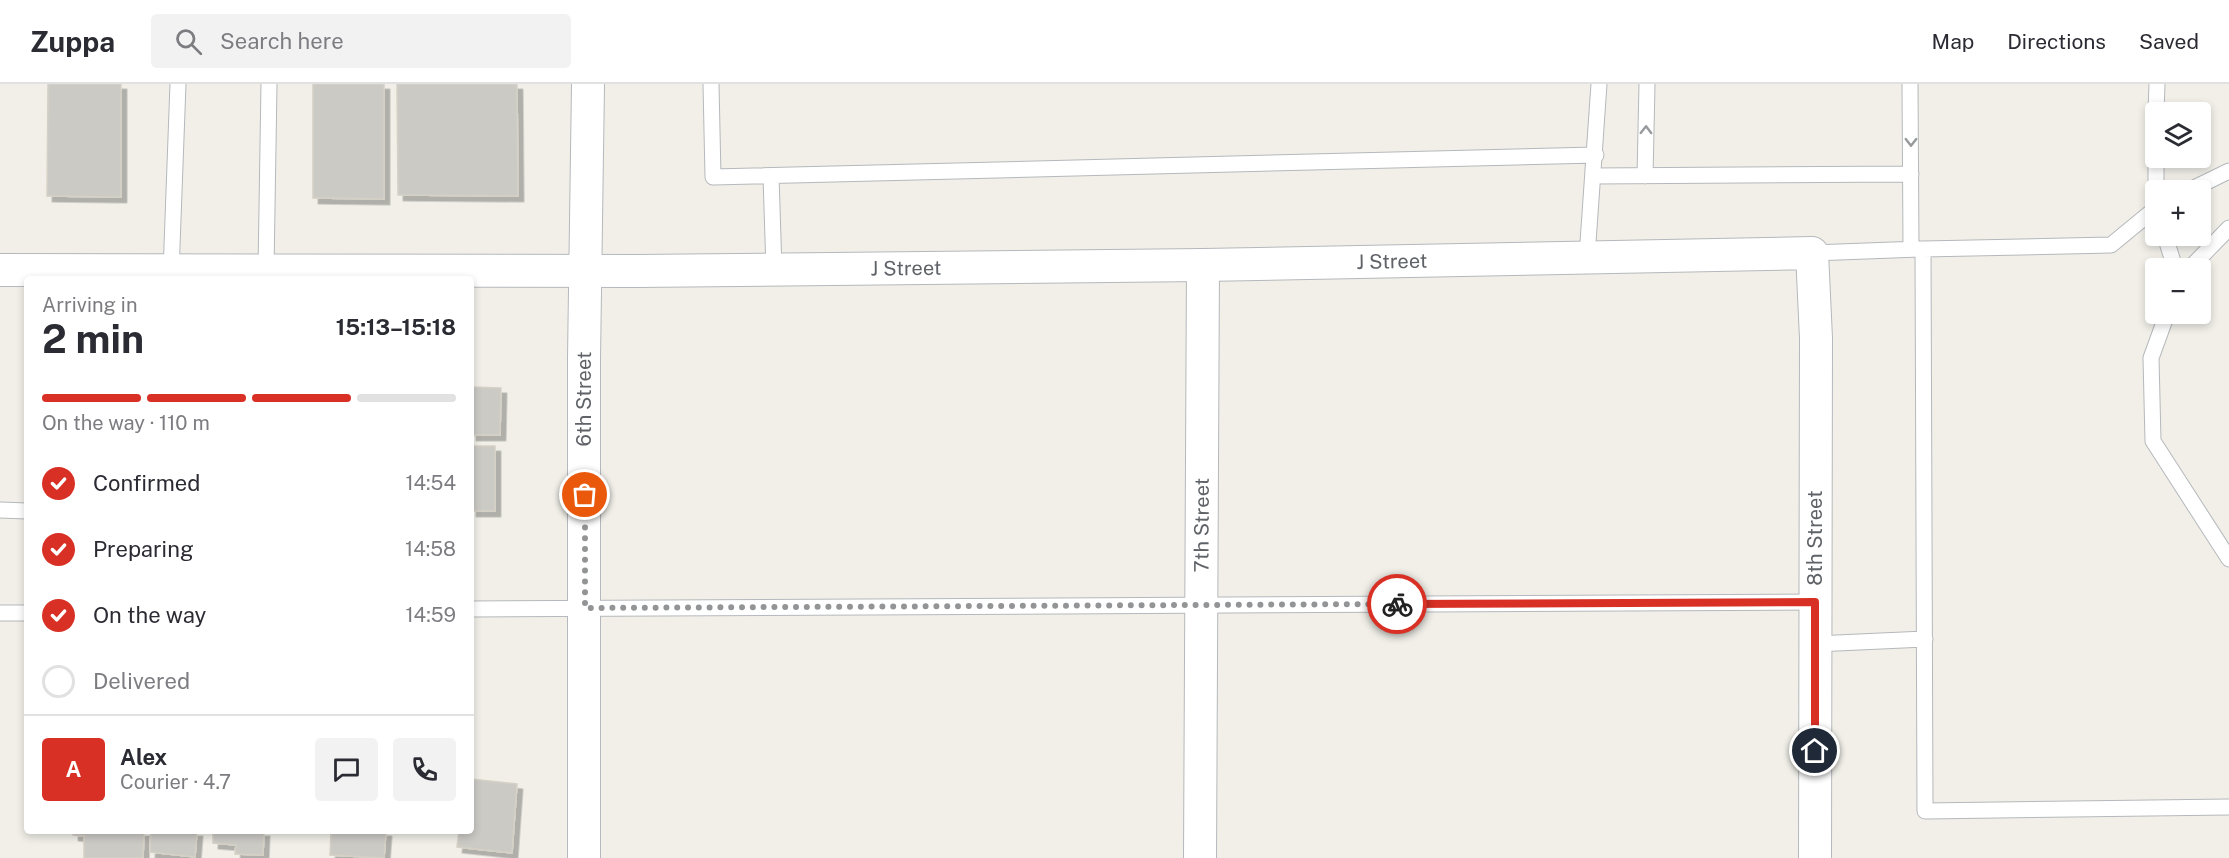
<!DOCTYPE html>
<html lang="en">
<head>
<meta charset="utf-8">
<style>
	:root { --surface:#fff; --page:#f2f2f3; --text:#2b2b33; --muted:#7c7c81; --line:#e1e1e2; --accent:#d93025 }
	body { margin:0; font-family:"Public Sans",sans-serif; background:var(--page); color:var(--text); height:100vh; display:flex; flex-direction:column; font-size:22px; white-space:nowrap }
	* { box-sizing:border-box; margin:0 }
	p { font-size:20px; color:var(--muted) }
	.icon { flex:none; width:33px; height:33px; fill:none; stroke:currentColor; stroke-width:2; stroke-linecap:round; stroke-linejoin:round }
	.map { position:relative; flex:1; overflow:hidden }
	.panel { position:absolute; left:24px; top:192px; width:450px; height:558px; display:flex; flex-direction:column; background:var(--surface); border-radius:6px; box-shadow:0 3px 9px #0003 }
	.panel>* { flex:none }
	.controls { position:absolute; left:2145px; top:18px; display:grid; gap:12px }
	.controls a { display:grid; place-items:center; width:66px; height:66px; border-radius:6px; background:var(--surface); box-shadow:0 3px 9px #0003; font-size:30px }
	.pin { position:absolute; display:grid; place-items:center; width:51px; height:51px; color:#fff; margin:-26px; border:3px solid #fff; border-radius:50%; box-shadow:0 2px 6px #0007 }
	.courier { position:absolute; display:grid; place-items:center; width:60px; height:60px; margin:-30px; border:4px solid #d93025; border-radius:50%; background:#fff; color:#222; box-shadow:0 2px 8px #0007 }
	.headline em { font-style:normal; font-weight:700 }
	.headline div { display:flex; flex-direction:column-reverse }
	.headline { display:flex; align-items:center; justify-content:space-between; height:102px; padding:0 18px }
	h1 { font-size:39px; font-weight:700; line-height:45px }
	.bar { display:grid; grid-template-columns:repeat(4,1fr); gap:9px 6px; align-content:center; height:72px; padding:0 18px }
	.bar i { height:8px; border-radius:4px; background:var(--line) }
	.bar .active { background:var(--accent) }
	.bar p { grid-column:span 4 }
	.line { display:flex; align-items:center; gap:15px; padding:0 18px; border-top:2px solid var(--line) }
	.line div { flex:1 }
	.round { display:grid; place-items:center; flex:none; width:63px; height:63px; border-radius:6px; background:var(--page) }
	ol { padding:0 18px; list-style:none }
	li { display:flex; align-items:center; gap:18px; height:66px }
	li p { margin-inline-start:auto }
	li .icon { padding:6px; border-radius:50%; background:var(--accent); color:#fff; stroke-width:4 }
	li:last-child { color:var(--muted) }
	li i { width:33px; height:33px; border:3px solid var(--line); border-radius:50% }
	header { display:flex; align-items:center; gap:36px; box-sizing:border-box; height:84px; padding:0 30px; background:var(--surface); border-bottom:2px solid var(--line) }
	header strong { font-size:28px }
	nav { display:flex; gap:33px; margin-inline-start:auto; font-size:21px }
	.search { width:420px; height:54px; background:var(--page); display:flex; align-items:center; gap:15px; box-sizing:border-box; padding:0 21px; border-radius:6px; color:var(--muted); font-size:22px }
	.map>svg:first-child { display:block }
</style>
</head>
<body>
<header>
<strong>Zuppa</strong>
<div class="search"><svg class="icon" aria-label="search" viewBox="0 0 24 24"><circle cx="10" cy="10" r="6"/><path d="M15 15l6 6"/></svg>Search here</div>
<nav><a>Map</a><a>Directions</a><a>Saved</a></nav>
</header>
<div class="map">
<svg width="2229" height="774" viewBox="0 0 2229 774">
	<defs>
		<filter id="shadow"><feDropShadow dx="5.5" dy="5.5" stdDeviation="0" flood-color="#0004"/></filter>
	</defs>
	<rect width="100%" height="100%" fill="#f1efe8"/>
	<path fill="#cccac5" stroke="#d6d1c6" stroke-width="1.5" filter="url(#shadow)" d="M48 0H121V113L47 112Z
		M313 0H384V115L313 114Z
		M397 0H517L518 112 398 111Z
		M471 303 501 304 500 351H471Z
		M471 362H495V427H471Z
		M471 695 517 700 512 769 457 763 459 747H471Z
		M73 747H144L143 774H84V752L73 751Z
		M151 747H197L195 773 150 768Z
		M213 747H264L263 771 235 770 236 761 213 759Z
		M331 747H386L384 774 330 771Z"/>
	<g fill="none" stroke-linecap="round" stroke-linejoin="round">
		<defs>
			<path id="service" d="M711 0 713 93 1596 71
				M1910 0 1911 165
				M2156 28 2157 0
				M771 92 774 186
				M1594 92 1911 90
				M1645 92 1647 0
				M2156 106V74
				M2190 106 2229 87
				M2156 124 2111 161 1923 165 1925 727 2229 723
				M2165 152 2175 184
				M1812 169 1920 165
				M1587 173 1599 0
				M2190 184 2229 144
				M266 186 269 0
				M171 189 178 0
				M2167 230 2151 274 2153 357 2229 475
				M0 426 27 427
				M471 525 1815 518
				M0 529H27
				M1815 560 1925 555"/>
			<g id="minor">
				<path id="s1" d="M0 186 636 187 1203 181 1812 169 1816 254 1815 774"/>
				<path id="s2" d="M584 774V275L588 0"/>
				<path id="s3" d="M1200 774 1203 181"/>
			</g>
		</defs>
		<use href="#service" stroke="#b5b8bc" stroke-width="17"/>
		<use href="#minor" stroke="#b5b8bc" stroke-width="34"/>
		<use href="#service" stroke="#fff" stroke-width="15"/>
		<use href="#minor" stroke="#fff" stroke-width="32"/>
	</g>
	<defs><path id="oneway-chevron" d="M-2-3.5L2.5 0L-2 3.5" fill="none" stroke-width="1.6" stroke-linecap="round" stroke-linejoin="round" transform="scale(1.5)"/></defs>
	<g stroke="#979a9d">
		<use href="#oneway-chevron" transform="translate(1646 46) rotate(-89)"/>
		<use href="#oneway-chevron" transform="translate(1911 58) rotate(90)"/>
	</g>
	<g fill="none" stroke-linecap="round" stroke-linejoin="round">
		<path stroke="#929495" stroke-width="6" stroke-dasharray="0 10.8" d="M585 411V524L1397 520"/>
		<path stroke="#d93025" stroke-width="8" d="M1397 520 1815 518V667"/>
	</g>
	<g text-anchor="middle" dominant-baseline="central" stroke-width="6" stroke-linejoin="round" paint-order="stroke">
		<g font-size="20" fill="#5f6368" stroke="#fff">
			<text stroke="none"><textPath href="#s1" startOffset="1392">J Street</textPath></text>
			<text stroke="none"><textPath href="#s1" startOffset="906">J Street</textPath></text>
			<text stroke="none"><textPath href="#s2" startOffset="459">6th Street</textPath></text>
			<text stroke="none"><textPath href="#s3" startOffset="333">7th Street</textPath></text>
			<text transform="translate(1815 454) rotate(-90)">8th Street</text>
		</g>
	</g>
</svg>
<div class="controls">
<a><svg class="icon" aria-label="layers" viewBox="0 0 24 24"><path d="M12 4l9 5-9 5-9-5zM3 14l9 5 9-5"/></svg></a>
<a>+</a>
<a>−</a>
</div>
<div class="pin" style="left:585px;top:411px;background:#ea580c"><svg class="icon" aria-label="bag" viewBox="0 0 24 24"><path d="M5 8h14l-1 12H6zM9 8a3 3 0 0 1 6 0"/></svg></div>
<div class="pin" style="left:1815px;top:667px;background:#1f2937"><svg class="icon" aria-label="home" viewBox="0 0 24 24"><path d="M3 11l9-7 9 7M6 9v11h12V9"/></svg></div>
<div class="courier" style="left:1397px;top:520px"><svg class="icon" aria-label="bike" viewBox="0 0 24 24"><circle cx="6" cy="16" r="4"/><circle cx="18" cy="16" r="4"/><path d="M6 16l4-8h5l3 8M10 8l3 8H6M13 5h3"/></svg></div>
<section class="panel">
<div class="headline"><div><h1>2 min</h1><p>Arriving in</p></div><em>15:13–15:18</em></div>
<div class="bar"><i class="active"></i><i class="active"></i><i class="active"></i><i></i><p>On the way · 110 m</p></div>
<ol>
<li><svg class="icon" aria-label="check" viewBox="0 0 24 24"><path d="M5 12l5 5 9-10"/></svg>Confirmed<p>14:54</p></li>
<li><svg class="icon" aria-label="check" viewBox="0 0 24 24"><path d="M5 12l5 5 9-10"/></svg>Preparing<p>14:58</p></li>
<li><svg class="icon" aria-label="check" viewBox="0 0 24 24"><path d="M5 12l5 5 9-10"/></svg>On the way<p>14:59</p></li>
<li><i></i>Delivered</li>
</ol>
<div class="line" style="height:108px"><b class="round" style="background:var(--accent);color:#fff">A</b><div><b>Alex</b><p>Courier · 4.7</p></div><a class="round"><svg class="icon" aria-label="chat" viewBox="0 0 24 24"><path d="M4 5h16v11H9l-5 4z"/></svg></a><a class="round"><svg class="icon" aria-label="phone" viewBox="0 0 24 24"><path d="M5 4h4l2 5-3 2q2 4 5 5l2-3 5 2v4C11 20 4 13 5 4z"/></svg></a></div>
</section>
</div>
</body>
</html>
